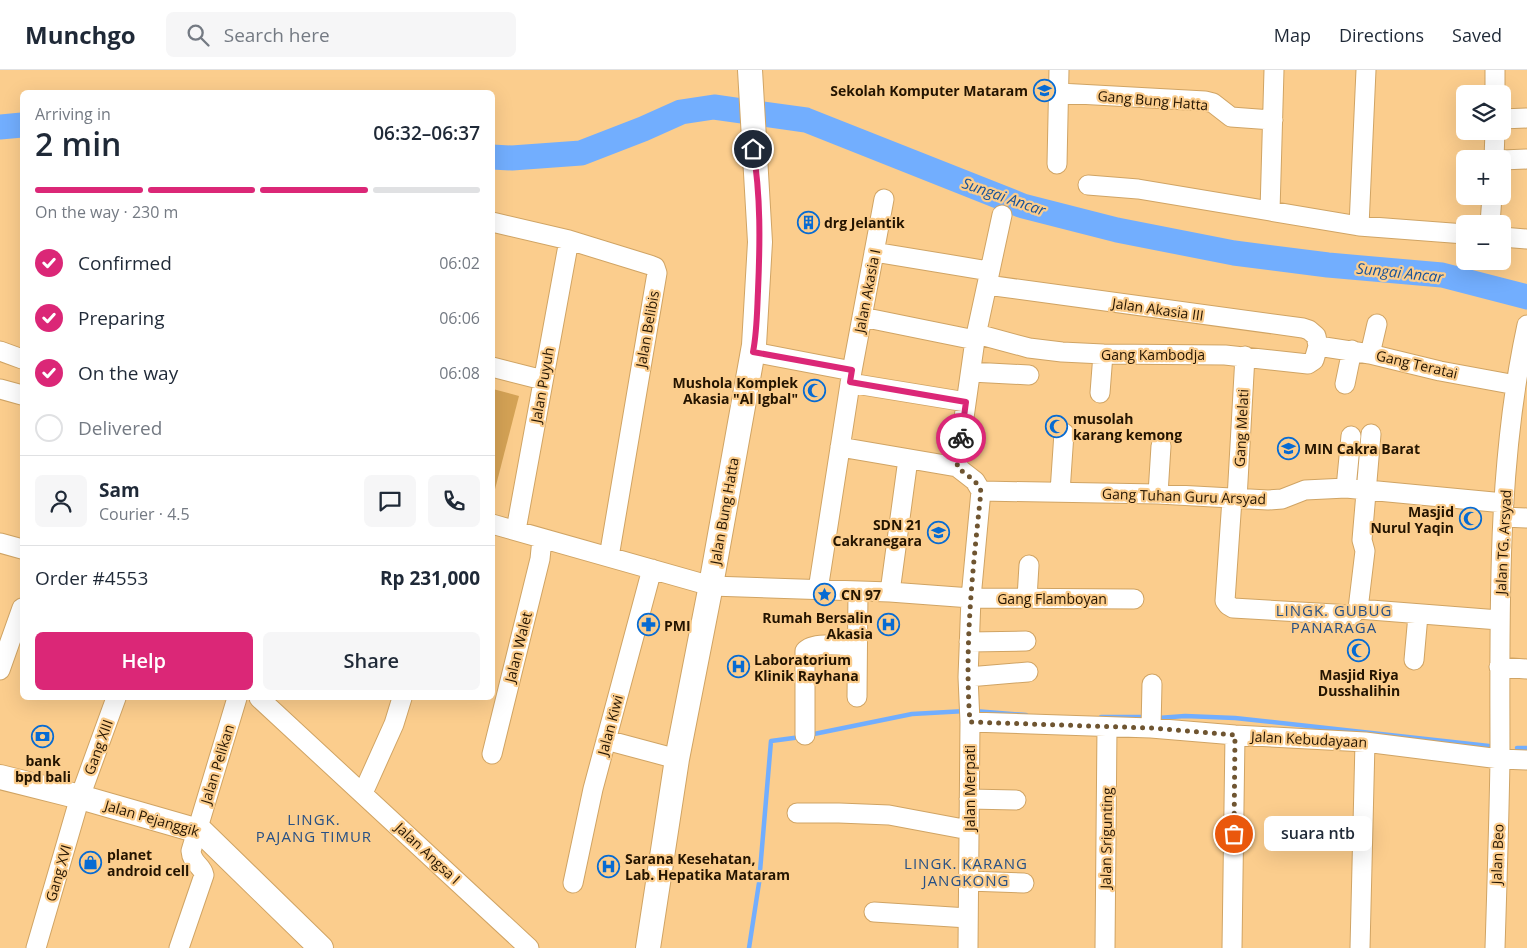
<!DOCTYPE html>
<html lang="en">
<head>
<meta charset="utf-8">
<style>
	:root { --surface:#fff; --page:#f6f6f7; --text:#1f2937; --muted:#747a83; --line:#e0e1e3; --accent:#db2777 }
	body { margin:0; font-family:"Open Sans",sans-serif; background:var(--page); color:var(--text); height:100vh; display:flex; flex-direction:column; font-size:19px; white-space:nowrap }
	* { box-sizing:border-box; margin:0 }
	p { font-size:16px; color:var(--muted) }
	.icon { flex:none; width:28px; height:28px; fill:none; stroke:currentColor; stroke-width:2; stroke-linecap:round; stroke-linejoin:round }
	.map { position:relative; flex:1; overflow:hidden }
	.drawer { position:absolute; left:20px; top:20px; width:475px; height:610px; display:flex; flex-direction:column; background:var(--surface); border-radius:8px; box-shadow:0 5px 20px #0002 }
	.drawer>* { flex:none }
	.buttons { position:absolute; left:1456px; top:15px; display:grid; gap:10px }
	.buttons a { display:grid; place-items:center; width:55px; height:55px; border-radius:8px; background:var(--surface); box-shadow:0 5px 20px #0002; font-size:25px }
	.pin { position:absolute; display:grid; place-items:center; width:42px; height:42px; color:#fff; margin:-21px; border:2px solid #fff; border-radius:50%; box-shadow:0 1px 5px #0007 }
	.courier { position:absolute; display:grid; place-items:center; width:50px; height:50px; margin:-25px; border:4px solid #db2777; border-radius:50%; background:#fff; color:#222; box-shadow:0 1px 6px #0007 }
	.bubble { position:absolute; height:35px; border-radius:8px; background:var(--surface); box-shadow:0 5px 20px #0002; font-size:16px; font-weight:600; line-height:35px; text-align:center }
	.overview em { font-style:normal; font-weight:600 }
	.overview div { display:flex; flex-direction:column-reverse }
	.overview { display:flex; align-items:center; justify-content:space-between; height:85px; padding:0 15px }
	h1 { font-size:32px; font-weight:600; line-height:38px }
	.bar { display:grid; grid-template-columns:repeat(4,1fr); gap:8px 5px; align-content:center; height:60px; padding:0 15px }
	.bar i { height:6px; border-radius:4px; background:var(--line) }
	.bar .on { background:var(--accent) }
	.bar p { grid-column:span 4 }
	.line { display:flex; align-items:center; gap:12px; padding:0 15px; border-top:1px solid var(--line) }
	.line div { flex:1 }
	.round { display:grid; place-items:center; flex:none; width:52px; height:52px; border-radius:8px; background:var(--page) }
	ol { padding:0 15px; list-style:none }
	li { display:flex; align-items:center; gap:15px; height:55px }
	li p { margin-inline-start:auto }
	li .icon { padding:5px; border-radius:50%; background:var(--accent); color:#fff; stroke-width:4 }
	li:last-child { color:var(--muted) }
	li i { width:28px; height:28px; border:2px solid var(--line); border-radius:50% }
	.cta { display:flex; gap:10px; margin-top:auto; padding:10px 15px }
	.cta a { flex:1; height:58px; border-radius:8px; background:var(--accent); color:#fff; font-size:20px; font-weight:600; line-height:58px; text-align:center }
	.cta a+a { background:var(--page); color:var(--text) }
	header { display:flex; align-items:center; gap:30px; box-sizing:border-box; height:70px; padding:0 25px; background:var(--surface); border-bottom:1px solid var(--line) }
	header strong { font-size:24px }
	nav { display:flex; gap:28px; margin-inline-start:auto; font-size:18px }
	.search { width:350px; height:45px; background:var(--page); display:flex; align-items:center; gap:12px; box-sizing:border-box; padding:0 18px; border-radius:8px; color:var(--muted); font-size:19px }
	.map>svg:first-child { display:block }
</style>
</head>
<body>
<header>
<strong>Munchgo</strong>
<div class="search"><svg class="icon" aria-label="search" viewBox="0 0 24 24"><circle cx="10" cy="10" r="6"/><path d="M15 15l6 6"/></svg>Search here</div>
<nav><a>Map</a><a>Directions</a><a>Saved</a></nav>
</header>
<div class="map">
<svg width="1527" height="878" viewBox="0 0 1527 878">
	<rect width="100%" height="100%" fill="#fbcd8d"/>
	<path fill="#d4a255" d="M493 319 519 326 493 427 492 319Z"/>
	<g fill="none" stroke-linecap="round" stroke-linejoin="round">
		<path stroke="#72aefe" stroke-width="4.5" d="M974 641 1026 645
			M1101 647H1142
			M1158 648 1185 646 1235 648 1489 676
			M809 665 912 644 966 641
			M1517 678H1527
			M749 878 759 813 771 671 801 667"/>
		<path stroke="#72aefe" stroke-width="25" d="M0 57 22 55
			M492 87 512 88 581 83 643 59 681 42 714 37 806 50 1023 136 1117 160 1234 183 1328 195 1442 205 1527 227"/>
		<defs>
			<path id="minor" d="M1274 0 1270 141 1359 156 1465 164
				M1059 23 1205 31 1213 33 1231 47 1273 50
				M1495 24V0
				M1502 49 1527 48
				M1494 89 1495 61
				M1502 90 1527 89
				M1057 94 1059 0
				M1088 115 1138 119 1270 141
				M492 152 569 170 650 195 655 197 657 203 609 487
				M1490 154 1492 126
				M1359 156 1366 0
				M1502 167 1527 169
				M874 182 989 201
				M862 247 975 270
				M977 264 1029 278 1062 282 1103 284 1225 285 1308 294 1314 290 1318 276 1316 266 1309 260 1303 258 987 215
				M1318 276 1370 284 1440 301 1516 315
				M0 281 22 289
				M753 282 852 301
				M1370 284 1377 254
				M492 297 543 310
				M971 302 1029 305
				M850 313 966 332
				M1345 314 1352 280
				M0 319 22 325
				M1100 323 1103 284
				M840 377 957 397 975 411 981 421 971 528 1134 529
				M957 397 975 270 1002 145
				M1346 418 1351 366
				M981 421 1158 424 1268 430 1282 429 1305 420 1346 418 1504 433
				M1060 422 1064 363
				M1158 424 1161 376
				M1232 429 1225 531 1228 535 1233 538 1352 545 1358 539
				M1237 429 1245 286
				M1503 447 1527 448
				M492 454 711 516 890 522 971 528 968 607 970 652 968 878
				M516 460 569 170
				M0 473 22 479
				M818 520 852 301 884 129
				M890 522 908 389
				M1027 528 1029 495
				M1358 539 1365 481 1362 470 1371 364
				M1358 539 1499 550
				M969 572 1026 571
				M1414 590 1418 545
				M1499 597 1527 599
				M0 600 22 538
				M968 607 1028 602
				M857 627 858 522
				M259 628 529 878
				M970 652 1151 658 1235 665 1365 672 1500 689 1527 690
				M1151 658 1152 614
				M805 665V581C813 571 844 576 857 577
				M606 670 677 689
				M492 684 540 489 542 469
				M363 723 394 654 402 628
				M969 729 1016 730
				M797 743H839L889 745 969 760
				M968 811 1024 813
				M573 813 593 719 652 499
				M874 842 968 848
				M36 878 80 727 116 628
				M179 878 204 805C202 795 192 794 191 781L237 628
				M1105 878 1107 657
				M1232 878 1235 665
				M1360 878 1365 672
				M1495 878C1497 815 1499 752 1500 689 1500 544 1496 398 1527 255"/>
			<path id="major" d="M0 707 80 727 202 762 321 878
				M648 878 677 689 711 515 754 275 760 172 750 0"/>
		</defs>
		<use href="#minor" stroke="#d0a464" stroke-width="21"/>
		<use href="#major" stroke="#d0a464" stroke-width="26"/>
		<use href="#minor" stroke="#fff" stroke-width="19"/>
		<use href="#major" stroke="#fff" stroke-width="24"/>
	</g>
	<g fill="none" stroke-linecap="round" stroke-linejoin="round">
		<path stroke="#6f5531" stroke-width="5" stroke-dasharray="0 9" d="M961 368 957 397 975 411 981 421C973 498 964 575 970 652L1151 658 1235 665 1234 764"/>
		<path stroke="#db2777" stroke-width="6" d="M753 79C761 126 760 174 758 221 757 241 757 262 753 282L852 300 850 312 966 332 961 368"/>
	</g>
	<defs>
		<symbol id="school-ring" viewBox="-11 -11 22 22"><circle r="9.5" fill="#fbcd8d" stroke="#076bd3" stroke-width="1.5"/><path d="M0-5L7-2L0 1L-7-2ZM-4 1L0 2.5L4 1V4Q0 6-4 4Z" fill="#076bd3"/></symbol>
		<symbol id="building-ring" viewBox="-11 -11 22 22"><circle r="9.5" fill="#fbcd8d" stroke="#076bd3" stroke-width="1.5"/><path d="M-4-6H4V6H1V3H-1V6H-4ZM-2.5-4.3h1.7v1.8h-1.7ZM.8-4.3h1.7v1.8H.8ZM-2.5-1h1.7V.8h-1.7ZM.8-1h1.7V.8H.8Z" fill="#076bd3"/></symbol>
		<symbol id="mosque-ring" viewBox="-11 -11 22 22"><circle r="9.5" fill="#fbcd8d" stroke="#076bd3" stroke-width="1.5"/><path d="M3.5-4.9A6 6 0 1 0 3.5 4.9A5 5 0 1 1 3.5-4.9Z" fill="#076bd3"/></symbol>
		<symbol id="sight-ring" viewBox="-11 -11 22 22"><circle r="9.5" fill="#fbcd8d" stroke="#076bd3" stroke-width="1.5"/><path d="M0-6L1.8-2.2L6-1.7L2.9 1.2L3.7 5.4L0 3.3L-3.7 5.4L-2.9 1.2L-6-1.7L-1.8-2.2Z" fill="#076bd3"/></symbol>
		<symbol id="pharmacy-ring" viewBox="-11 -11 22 22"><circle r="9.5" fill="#fbcd8d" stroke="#076bd3" stroke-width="1.5"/><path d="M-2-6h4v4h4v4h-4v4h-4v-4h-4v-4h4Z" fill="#076bd3"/></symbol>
		<symbol id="hospital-ring" viewBox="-11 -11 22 22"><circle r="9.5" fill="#fbcd8d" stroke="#076bd3" stroke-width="1.5"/><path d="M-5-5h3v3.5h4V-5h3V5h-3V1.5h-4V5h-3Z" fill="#076bd3"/></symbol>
		<symbol id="bank-ring" viewBox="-11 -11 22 22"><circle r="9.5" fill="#fbcd8d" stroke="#076bd3" stroke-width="1.5"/><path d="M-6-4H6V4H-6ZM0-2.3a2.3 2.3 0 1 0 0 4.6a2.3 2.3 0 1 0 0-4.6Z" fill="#076bd3"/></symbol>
		<symbol id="shop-ring" viewBox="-11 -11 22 22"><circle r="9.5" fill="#fbcd8d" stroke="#076bd3" stroke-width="1.5"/><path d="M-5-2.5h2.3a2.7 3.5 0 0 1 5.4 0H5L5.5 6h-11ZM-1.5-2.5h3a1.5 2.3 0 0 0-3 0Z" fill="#076bd3"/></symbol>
	</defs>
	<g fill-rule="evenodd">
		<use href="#school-ring" x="1032" y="8" width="25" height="25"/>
		<use href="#building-ring" x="796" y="140" width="25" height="25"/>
		<use href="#mosque-ring" x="802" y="308" width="25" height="25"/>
		<use href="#mosque-ring" x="1044" y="344" width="25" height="25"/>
		<use href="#school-ring" x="1276" y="366" width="25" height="25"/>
		<use href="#mosque-ring" x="1458" y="436" width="25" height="25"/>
		<use href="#school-ring" x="926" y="450" width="25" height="25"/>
		<use href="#sight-ring" x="812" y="512" width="25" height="25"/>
		<use href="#pharmacy-ring" x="636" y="542" width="25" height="25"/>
		<use href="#hospital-ring" x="876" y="542" width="25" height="25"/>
		<use href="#mosque-ring" x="1346" y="568" width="25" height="25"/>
		<use href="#hospital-ring" x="726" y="584" width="25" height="25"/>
		<use href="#bank-ring" x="30" y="654" width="25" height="25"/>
		<use href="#shop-ring" x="78" y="780" width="25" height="25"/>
		<use href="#hospital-ring" x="596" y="784" width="25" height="25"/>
	</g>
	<g text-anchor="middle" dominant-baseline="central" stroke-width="4.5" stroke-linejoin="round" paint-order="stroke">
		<g font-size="14" font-weight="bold" fill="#241400" stroke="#fbcd8d" text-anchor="start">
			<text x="1028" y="20" text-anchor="end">Sekolah Komputer Mataram</text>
			<text x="824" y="152">drg Jelantik</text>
			<text x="798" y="312" text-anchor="end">Mushola Komplek<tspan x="798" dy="16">Akasia "Al Igbal"</tspan></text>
			<text x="1073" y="348">musolah<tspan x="1073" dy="16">karang kemong</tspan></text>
			<text x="1304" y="378">MIN Cakra Barat</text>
			<text x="1454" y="441" text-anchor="end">Masjid<tspan x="1454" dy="16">Nurul Yaqin</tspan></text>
			<text x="922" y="454" text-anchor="end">SDN 21<tspan x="922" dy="16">Cakranegara</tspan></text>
			<text x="841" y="524">CN 97</text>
			<text x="873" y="547" text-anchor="end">Rumah Bersalin<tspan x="873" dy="16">Akasia</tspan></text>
			<text x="664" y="555">PMI</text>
			<text x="754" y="589">Laboratorium<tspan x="754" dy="16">Klinik Rayhana</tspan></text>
			<text x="1359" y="604" text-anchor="middle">Masjid Riya<tspan x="1359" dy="16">Dusshalihin</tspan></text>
			<text x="43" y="690" text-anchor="middle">bank<tspan x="43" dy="16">bpd bali</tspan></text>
			<text x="107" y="784">planet<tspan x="107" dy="16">android cell</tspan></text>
			<text x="625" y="788">Sarana Kesehatan,<tspan x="625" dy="16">Lab. Hepatika Mataram</tspan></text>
		</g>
		<g font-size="14" fill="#241400" stroke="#fbcd8d">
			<text transform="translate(1153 30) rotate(5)">Gang Bung Hatta</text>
			<text transform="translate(867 221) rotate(-79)">Jalan Akasia I</text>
			<text transform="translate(1158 239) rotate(8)">Jalan Akasia III</text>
			<text transform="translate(647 259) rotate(-80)">Jalan Belibis</text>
			<text x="1153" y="284">Gang Kambodja</text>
			<text transform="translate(1417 294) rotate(13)">Gang Teratai</text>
			<text transform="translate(542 315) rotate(-80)">Jalan Puyuh</text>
			<text transform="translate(1241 358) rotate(-87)">Gang Melati</text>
			<text transform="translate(1184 426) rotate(2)">Gang Tuhan Guru Arsyad</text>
			<text transform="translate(724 441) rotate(-80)">Jalan Bung Hatta</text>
			<text transform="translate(1503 472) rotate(-87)">Jalan TG. Arsyad</text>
			<text x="1052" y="528">Gang Flamboyan</text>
			<text transform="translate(518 577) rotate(-76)">Jalan Walet</text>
			<text transform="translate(610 655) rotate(-75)">Jalan Kiwi</text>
			<text transform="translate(1309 669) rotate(3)">Jalan Kebudayaan</text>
			<text transform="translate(98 677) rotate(-70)">Gang XIII</text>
			<text transform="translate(217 694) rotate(-73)">Jalan Pelikan</text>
			<text transform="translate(969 718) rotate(-90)">Jalan Merpati</text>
			<text transform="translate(152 748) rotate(16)">Jalan Pejanggik</text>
			<text transform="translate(1106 768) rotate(-89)">Jalan Srigunting</text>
			<text transform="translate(428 783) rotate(43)">Jalan Angsa I</text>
			<text transform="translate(1497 784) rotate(-88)">Jalan Beo</text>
			<text transform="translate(58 803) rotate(-74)">Gang XVI</text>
		</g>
		<g font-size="15" font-style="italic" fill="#175299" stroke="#fbcd8d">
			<text transform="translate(1004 126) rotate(19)">Sungai Ancar</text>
			<text transform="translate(1400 202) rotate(6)">Sungai Ancar</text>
		</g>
		<g font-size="15" letter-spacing="1" fill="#275085" stroke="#fbcd8d">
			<text x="1334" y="540">LINGK. GUBUG<tspan x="1334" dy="17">PANARAGA</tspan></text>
			<text x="314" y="749">LINGK.<tspan x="314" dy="17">PAJANG TIMUR</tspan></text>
			<text x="966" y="793">LINGK. KARANG<tspan x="966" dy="17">JANGKONG</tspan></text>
		</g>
	</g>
</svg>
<div class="buttons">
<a><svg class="icon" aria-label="layers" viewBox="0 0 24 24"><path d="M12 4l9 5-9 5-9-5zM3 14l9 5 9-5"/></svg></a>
<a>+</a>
<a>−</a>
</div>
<div class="pin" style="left:1234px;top:764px;background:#ea580c"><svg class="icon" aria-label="bag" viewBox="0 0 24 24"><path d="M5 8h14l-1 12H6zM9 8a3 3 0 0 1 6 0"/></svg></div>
<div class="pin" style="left:753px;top:79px;background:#1f2937"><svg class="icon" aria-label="home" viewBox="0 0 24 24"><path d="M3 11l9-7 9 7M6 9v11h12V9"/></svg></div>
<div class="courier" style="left:961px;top:368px"><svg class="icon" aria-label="bike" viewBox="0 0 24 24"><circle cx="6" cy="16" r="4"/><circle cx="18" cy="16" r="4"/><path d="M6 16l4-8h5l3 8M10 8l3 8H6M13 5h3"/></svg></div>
<div class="bubble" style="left:1264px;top:746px;width:108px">suara ntb</div>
<section class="drawer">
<div class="overview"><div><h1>2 min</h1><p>Arriving in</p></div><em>06:32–06:37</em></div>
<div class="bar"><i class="on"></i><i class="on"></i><i class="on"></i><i></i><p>On the way · 230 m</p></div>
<ol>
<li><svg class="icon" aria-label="check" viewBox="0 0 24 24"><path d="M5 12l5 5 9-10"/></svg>Confirmed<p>06:02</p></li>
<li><svg class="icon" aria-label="check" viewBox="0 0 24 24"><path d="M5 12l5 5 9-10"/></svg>Preparing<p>06:06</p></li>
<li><svg class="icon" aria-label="check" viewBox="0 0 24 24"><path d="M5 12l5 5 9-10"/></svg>On the way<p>06:08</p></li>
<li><i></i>Delivered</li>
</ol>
<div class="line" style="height:90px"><a class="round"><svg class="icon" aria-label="person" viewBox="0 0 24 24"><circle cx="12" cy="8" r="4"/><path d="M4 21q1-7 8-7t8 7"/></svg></a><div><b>Sam</b><p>Courier · 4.5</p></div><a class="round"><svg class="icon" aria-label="chat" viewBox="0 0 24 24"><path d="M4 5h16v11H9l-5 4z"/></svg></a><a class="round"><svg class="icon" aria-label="phone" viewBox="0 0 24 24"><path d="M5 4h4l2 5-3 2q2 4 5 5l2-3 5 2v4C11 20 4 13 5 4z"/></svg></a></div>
<div class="line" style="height:65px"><div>Order #4553</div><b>Rp 231,000</b></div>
<div class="cta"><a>Help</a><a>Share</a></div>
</section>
</div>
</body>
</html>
